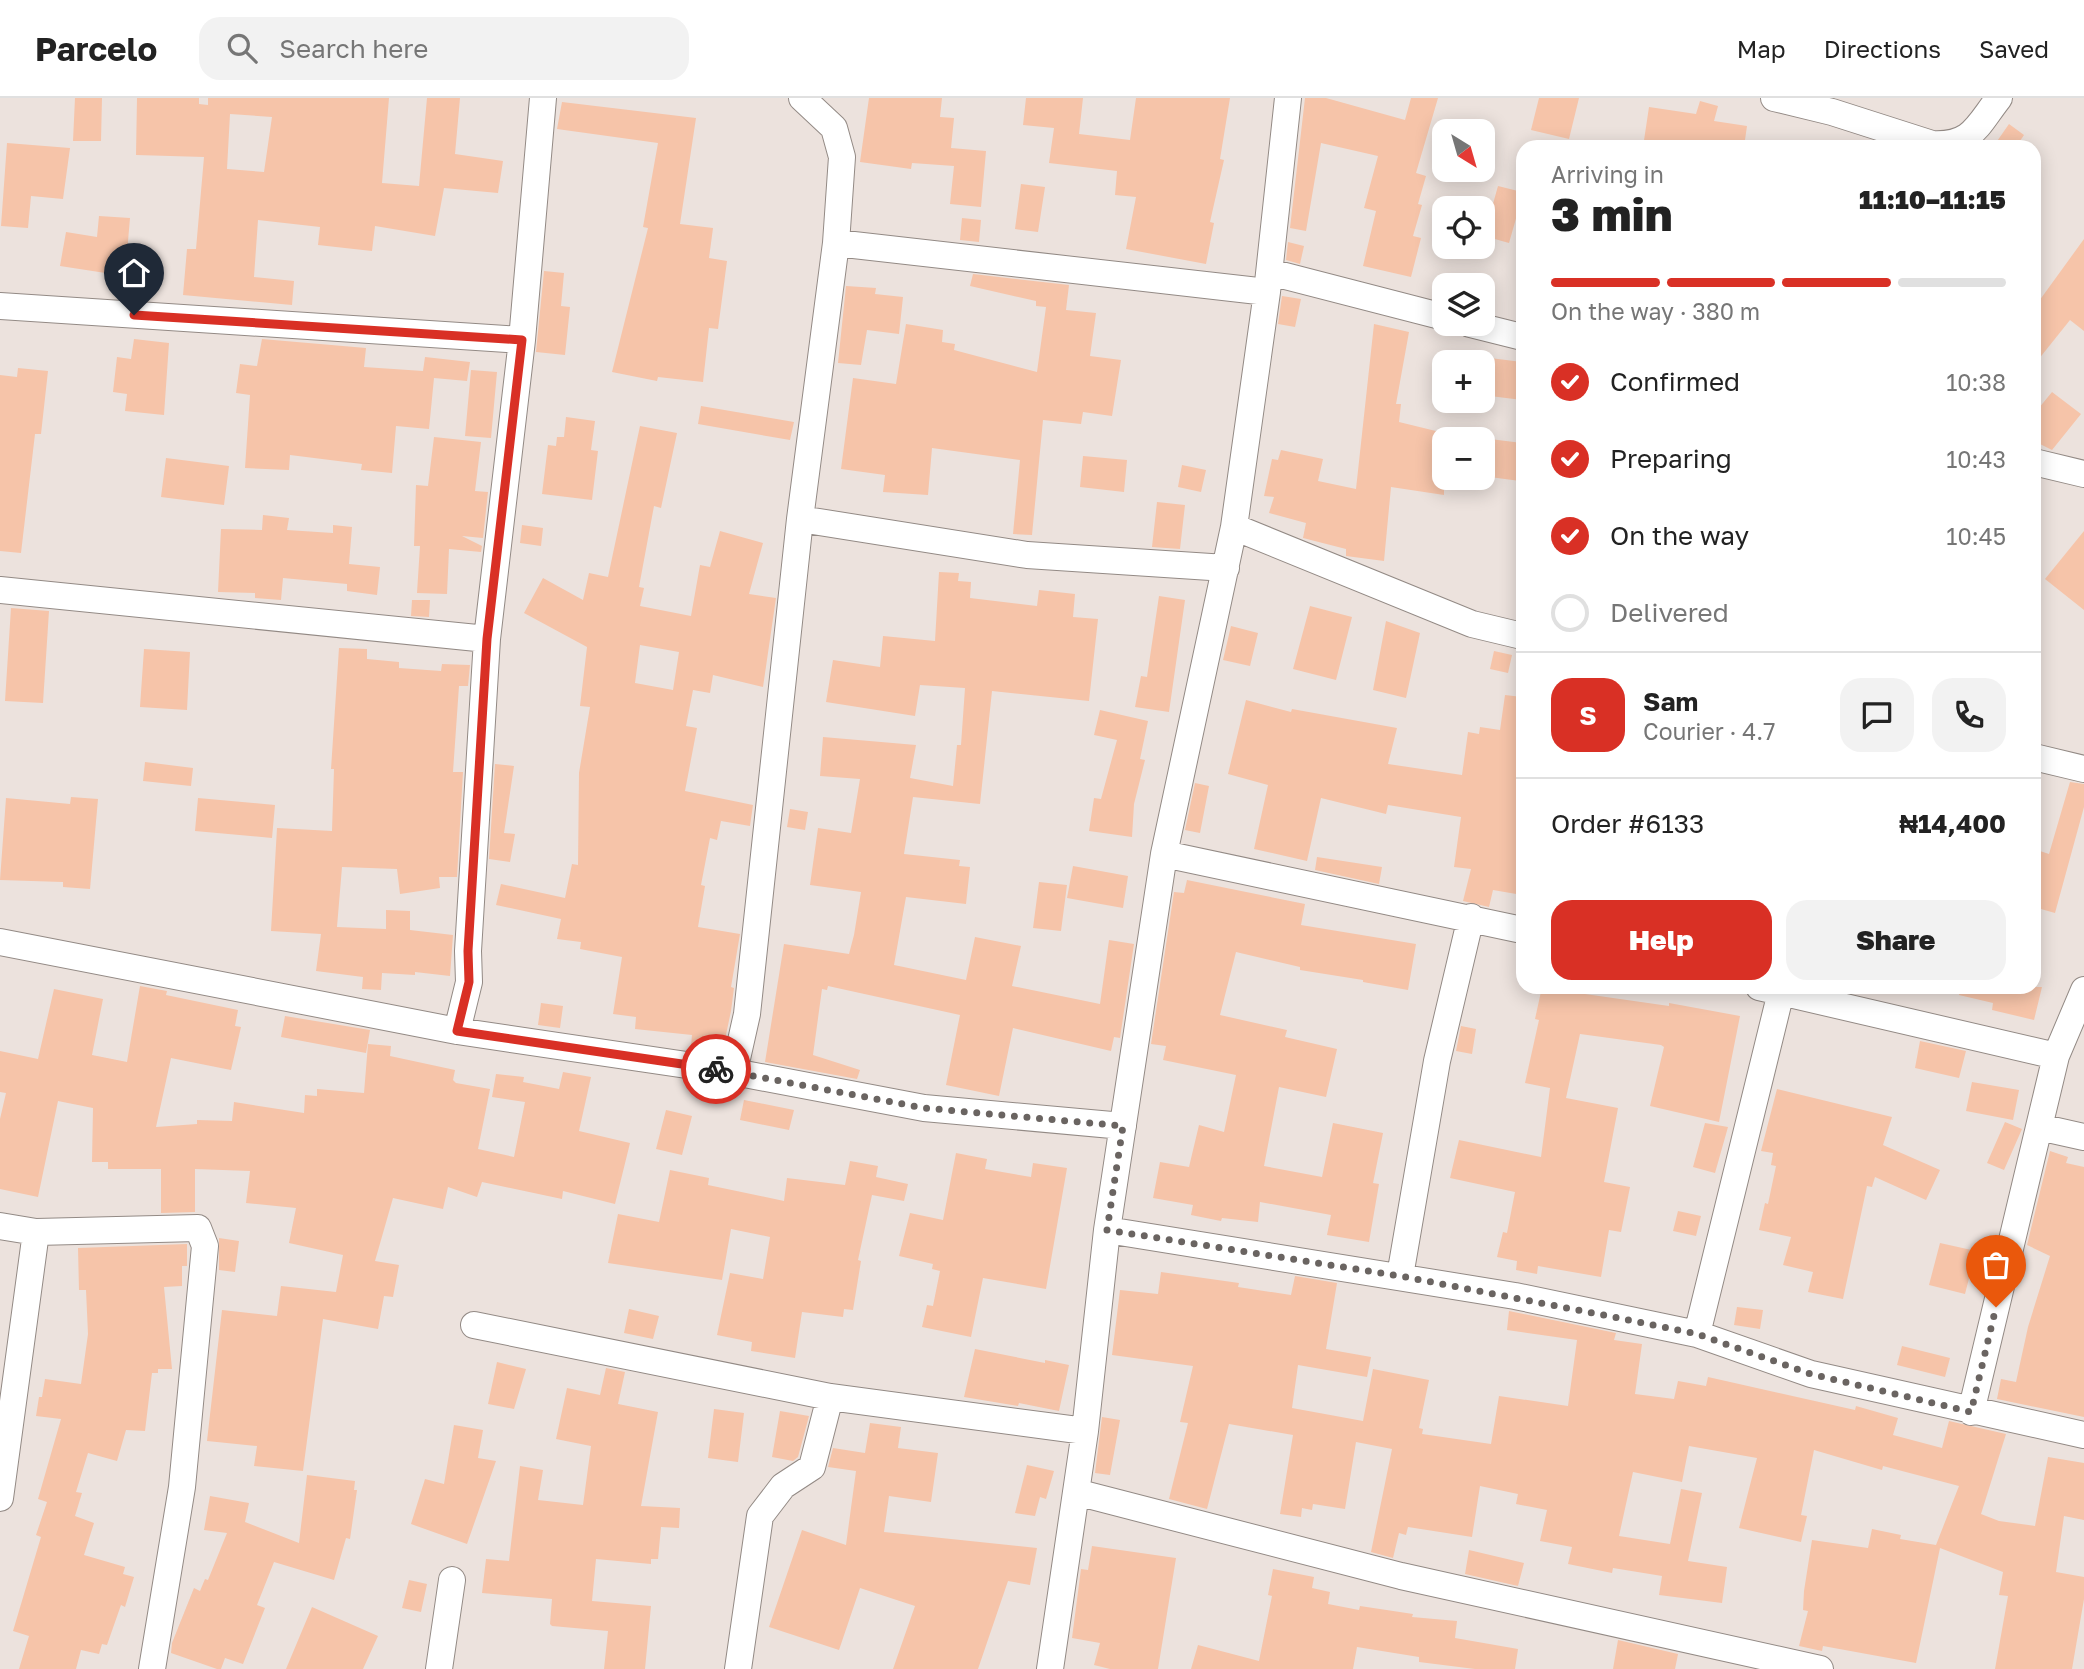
<!DOCTYPE html>
<html lang="en">
<head>
<meta charset="utf-8">
<style>
	:root { --surface:#fff; --page:#f2f2f2; --text:#222; --muted:#767676; --line:#e0e0e0; --accent:#d93025 }
	body { margin:0; font-family:"Golos Text",sans-serif; background:var(--page); color:var(--text); height:100vh; display:flex; flex-direction:column; font-size:26px; white-space:nowrap }
	* { box-sizing:border-box; margin:0 }
	p { font-size:23px; color:var(--muted) }
	.icon { flex:none; width:38px; height:38px; fill:none; stroke:currentColor; stroke-width:2; stroke-linecap:round; stroke-linejoin:round }
	.map { position:relative; flex:1; overflow:hidden }
	.side { position:absolute; left:1516px; top:42px; width:525px; height:854px; display:flex; flex-direction:column; background:var(--surface); border-radius:21px; box-shadow:0 4px 18px #0003 }
	.side>* { flex:none }
	.needle { width:46px; rotate:143deg }
	.tools { position:absolute; left:1432px; top:21px; display:grid; gap:14px }
	.tools a { display:grid; place-items:center; width:63px; height:63px; border-radius:14px; background:var(--surface); box-shadow:0 4px 18px #0003; font-size:35px }
	.pin { position:absolute; display:grid; place-items:center; width:60px; height:60px; color:#fff; margin:-72px -30px; border-radius:50% 50% 50% 0; rotate:-45deg; box-shadow:0 0 7px #0007 }
	.pin .icon { rotate:45deg }
	.courier { position:absolute; display:grid; place-items:center; width:70px; height:70px; margin:-35px; border:5px solid #d93025; border-radius:50%; background:#fff; color:#222; box-shadow:0 2px 9px #0007 }
	.headline em { font-style:normal; font-weight:800 }
	.headline div { display:flex; flex-direction:column-reverse }
	.headline { display:flex; align-items:center; justify-content:space-between; height:119px; padding:0 35px }
	h1 { font-size:46px; font-weight:800; line-height:52px }
	.bar { display:grid; grid-template-columns:repeat(4,1fr); gap:10px 7px; align-content:center; height:84px; padding:0 35px }
	.bar i { height:9px; border-radius:5px; background:var(--line) }
	.bar .current { background:var(--accent) }
	.bar p { grid-column:span 4 }
	.line { display:flex; align-items:center; gap:18px; padding:0 35px; border-top:2px solid var(--line) }
	.line div { flex:1 }
	.round { display:grid; place-items:center; flex:none; width:74px; height:74px; border-radius:21px; background:var(--page) }
	ol { padding:0 35px; list-style:none }
	li { display:flex; align-items:center; gap:21px; height:77px }
	li p { margin-inline-start:auto }
	li .icon { padding:7px; border-radius:50%; background:var(--accent); color:#fff; stroke-width:4 }
	li:last-child { color:var(--muted) }
	li i { width:38px; height:38px; border:4px solid var(--line); border-radius:50% }
	.cta { display:flex; gap:14px; margin-top:auto; padding:14px 35px }
	.cta a { flex:1; height:80px; border-radius:21px; background:var(--accent); color:#fff; font-size:28px; font-weight:800; line-height:80px; text-align:center }
	.cta a+a { background:var(--page); color:var(--text) }
	header { display:flex; align-items:center; gap:42px; box-sizing:border-box; height:98px; padding:0 35px; background:var(--surface); border-bottom:2px solid var(--line) }
	header strong { font-size:33px }
	nav { display:flex; gap:38px; margin-inline-start:auto; font-size:24px }
	.search { width:490px; height:63px; background:var(--page); display:flex; align-items:center; gap:18px; box-sizing:border-box; padding:0 24px; border-radius:21px; color:var(--muted); font-size:26px }
	.map>svg:first-child { display:block }
</style>
</head>
<body>
<header>
<strong>Parcelo</strong>
<div class="search"><svg class="icon" aria-label="search" viewBox="0 0 24 24"><circle cx="10" cy="10" r="6"/><path d="M15 15l6 6"/></svg>Search here</div>
<nav><a>Map</a><a>Directions</a><a>Saved</a></nav>
</header>
<div class="map">
<svg width="2084" height="1571" viewBox="0 0 2084 1571">
	<rect width="100%" height="100%" fill="#ece2dd"/>
	<path fill="#f6c4a9" fill-rule="evenodd" d="M75 0H102L101 43H73Z
		M137 0H199V6L208 7V0H389L382 85 419 88 427 0H460L455 56 503 63 498 95 444 90 435 138 375 128 372 153 318 147 320 129 258 122 254 179 294 183 292 207 183 197 187 151H196L204 59 136 57ZM230 16 272 19 264 74 227 71Z
		M869 0H942L940 19 954 20 951 50 986 53 981 109 950 106 954 68 912 65 911 71 860 64Z
		M1026 0H1083L1079 36 1130 42 1136 0H1230L1220 61 1224 62 1210 124 1214 125 1206 166 1126 151 1136 99 1115 97 1117 73 1049 65 1054 30 1023 27Z
		M1305 0H1326L1405 22 1411 0H1438L1416 75 1426 78 1418 106 1422 107 1413 138 1421 140 1411 179 1363 168 1376 113 1364 110 1378 58 1321 45 1306 133 1290 130Z
		M1539 0H1579L1569 41 1531 32Z
		M1700 3 1718 8 1714 23 1747 28 1744 49H1643L1649 9 1696 16Z
		M562 4 696 20 680 126 713 130 709 160 727 163 718 231 709 230 703 284 658 279 657 283 612 274 648 130 643 129 658 45 557 31Z
		M2009 26 2024 37 2016 49H1993Z
		M7 45 70 50 63 101 31 98 28 130 1 128Z
		M1021 86 1045 89 1038 134 1015 131Z
		M1498 88 1522 94V119L1517 117 1509 145 1484 138Z
		M99 118 130 120 125 178 60 168 66 134 97 139Z
		M962 120 981 122 979 144 960 142Z
		M2084 141V233L2070 222 2034 267V210Z
		M1288 144 1304 148 1300 166 1286 162Z
		M544 173 564 175 561 208 570 209 565 257 536 254Z
		M973 176 1069 187 1066 212 1096 215 1090 258 1121 262 1112 318 1083 314 1081 326 1043 322 1032 437 1013 436 1020 362 932 350 928 397 883 394 885 377 841 371 853 280 896 286 906 226 943 232 942 244 955 246 954 252 1037 274 1046 209 1036 208V203L970 188Z
		M846 188 876 190 875 196 903 199 899 236 867 232 861 267 838 265Z
		M1282 198 1301 201 1295 229 1278 226Z
		M1374 226 1409 234 1396 306H1401L1399 324 1444 335V397L1391 389 1384 463 1346 458V451L1303 440 1306 425 1269 415 1274 399 1264 398 1272 361 1278 362 1281 352 1323 361 1318 383 1356 391Z
		M134 241 169 245 164 317 125 313 127 296 113 294 117 259 131 261Z
		M262 241 366 250 364 269 423 273 425 259 470 264 467 283 434 280 429 331 396 328 392 375 361 372 362 366 290 357 289 372 245 370 250 297 236 295 240 266 257 268Z
		M1482 259 1522 264V302L1482 297Z
		M18 270 48 273 41 336H35L21 455 0 453V277L17 279Z
		M471 272 497 274 491 340 465 338Z
		M2052 294 2081 316 2052 352 2034 343V316Z
		M701 308 794 324 790 342 698 326Z
		M566 319 595 323 591 352 598 353 592 402 542 396 548 347 556 348 557 339H564Z
		M640 328 677 335 661 410 654 408 639 489 644 490 640 508 691 518 700 467 710 469 720 433 763 445 749 496 776 500 763 589 713 577 710 595 693 592 686 628 697 630 685 693 753 707 750 728 721 723 717 742 710 740 701 787 705 788 698 829 740 836 731 889 734 890 731 913 723 951 691 948 692 937 635 931 636 919 613 916 622 859 580 851 581 844 557 841 561 821 496 807 501 786 565 800 572 766 578 767 579 675 590 609 580 608 587 549 524 515 543 480 583 502 589 475 608 479ZM640 547 679 554 673 592 635 585Z
		M434 339 481 344 475 393 488 394 483 440 462 438 482 448 481 454 449 451 447 496 417 495 420 448H414L416 387 428 388Z
		M1482 340 1522 345 1520 383 1482 378Z
		M1083 358 1127 362 1124 394 1080 389Z
		M166 360 229 368 224 407 161 399Z
		M1182 367 1206 372 1201 394 1178 389Z
		M1157 404 1185 407 1180 451 1152 449Z
		M263 417 289 420 287 432 333 435V427L352 429 349 466 380 469 377 497 347 493V486L283 480 281 502 255 500V495L218 494 221 431 262 432Z
		M522 427 543 430 541 448 520 445Z
		M2084 433V512L2045 481Z
		M939 474 959 475 958 483 971 484 970 500 1037 508 1039 492 1075 496 1073 519 1098 521 1089 603 992 593 980 706 913 699 904 756 960 762 959 768 970 769 966 806 906 799 894 867 966 882 975 839 1021 848 1012 888 1100 906 1109 842 1134 846 1120 940 1114 939 1111 953 1013 930 999 998 946 987 960 917 828 888 827 892 822 891 813 957 860 972 857 981 765 964 784 846 849 856 854 837 861 794 810 787 818 730 851 735 860 681 820 678 823 639 916 647 910 680 953 688 957 647H961L965 590 920 587 915 618 826 604 833 562 880 569 883 538 935 543Z
		M1159 498 1185 502 1169 614 1135 609 1141 578 1147 579Z
		M412 502H430L429 519 411 518Z
		M1310 508 1352 519 1336 582 1293 571Z
		M11 510 49 513 43 605 5 603Z
		M1386 523 1420 535 1406 600 1373 592Z
		M1231 528 1258 535 1250 568 1223 562Z
		M339 550 367 551V561L399 564V570L441 573 442 566 470 567 468 588H459L453 674H463L457 779H439L440 790 400 796 397 771 342 769 337 829 386 831V812L410 813V832L453 837 450 878 415 874V877L382 875 381 892 362 891 363 879 316 873 321 836 271 833 277 730 332 733 334 671H331Z
		M144 551 190 554 187 612 140 609Z
		M1494 553 1512 557 1508 575 1490 571Z
		M1505 597 1522 599V797L1493 792 1489 809 1463 803 1471 771 1454 769 1461 719 1388 707 1386 716 1321 700 1307 763 1254 751 1268 687 1228 676 1246 602 1291 614 1292 611 1397 630 1388 666 1462 677 1468 634 1479 636 1480 629 1500 632Z
		M1100 612 1148 623 1140 661 1145 662 1134 706 1132 739 1089 733 1094 700 1101 701 1117 642 1094 637Z
		M145 664 193 670 191 688 143 683Z
		M495 666 514 668 504 735 515 736 510 764 489 761Z
		M2070 684 2084 686V709L2055 815 2034 809V751L2049 756Z
		M1195 685 1209 688 1200 735 1185 732Z
		M71 699 98 701 90 791 63 789V784L0 782 6 700 70 706Z
		M198 700 275 707 272 740 195 733Z
		M790 711 808 714 805 732 787 729Z
		M1317 759 1382 769 1379 786 1315 772Z
		M1073 768 1128 778 1123 810 1067 800Z
		M1187 782 1305 806 1301 827 1416 846 1408 892 1363 884V882L1300 872V869L1236 854 1220 917 1287 932 1285 939 1337 951 1326 999 1279 989 1264 1068 1322 1079 1333 1025 1383 1035 1373 1085 1379 1086 1369 1144 1327 1137 1331 1117 1260 1104 1258 1124 1222 1120 1221 1123 1191 1117 1193 1107 1153 1100 1160 1064 1189 1069 1199 1027 1224 1034 1236 977 1163 962 1166 948 1151 946 1174 794 1184 795Z
		M1039 784 1067 787 1061 833 1033 830Z
		M140 888 167 893 166 897 238 912 235 928 241 929 231 972 171 960 156 1029 197 1026V1022L232 1023 234 1004 304 1015 305 997 317 998V991L364 995 368 946 391 948 390 958 455 972 453 982 456 985 490 991 478 1051 514 1059 525 1004 492 999 496 976 524 979 523 984 559 991 563 974 591 979 579 1033 630 1045 615 1106 563 1093 562 1101 482 1084 477 1099 448 1089 443 1111 393 1100 375 1163 399 1167 393 1199 384 1198 378 1231 323 1221 303 1373 254 1368 257 1348 207 1343 222 1212 277 1218 281 1188 336 1194 343 1157 289 1145 296 1110 246 1105 250 1073 195 1071V1114L161 1115V1071H108V1064H92L93 1010 58 1003 38 1099 0 1091V1021L6 995 0 994V953L38 961 54 891 103 901 92 957 127 964Z
		M1542 889H1586L1585 896 1669 908V905L1740 918 1719 1024 1650 1008 1664 949 1661 947 1580 936 1566 1000 1618 1010 1604 1084 1630 1089 1621 1134 1609 1132 1601 1179 1538 1168 1537 1176 1516 1172 1517 1163 1497 1159 1503 1134 1507 1135 1515 1094 1450 1080 1459 1042 1541 1059 1550 990 1525 985 1539 922 1535 921Z
		M1960 889H2042L2034 922 1992 912 1993 905 1959 897Z
		M541 905 563 908 560 930 538 927Z
		M285 918 370 932 366 955 281 939Z
		M1461 928 1476 931 1472 956 1456 953Z
		M1920 943 1966 953 1959 980 1915 970Z
		M1972 984 2019 992 2013 1022 1966 1013Z
		M1777 991 1892 1019 1883 1047 1940 1072 1926 1102 1875 1079 1872 1089 1867 1088 1843 1201 1808 1194 1813 1174 1783 1167 1791 1139 1759 1132 1765 1105 1768 1106 1776 1068 1771 1067 1773 1055 1761 1053Z
		M744 1002 794 1012 789 1032 740 1022Z
		M666 1012 692 1018 682 1057 656 1051Z
		M2005 1024 2022 1031 2004 1072 1987 1065Z
		M1705 1025 1728 1029 1715 1075 1693 1069Z
		M2050 1053 2068 1059 2066 1065 2084 1069V1319L1997 1301 2001 1281 2016 1284 2028 1229 2050 1158 2027 1147Z
		M956 1055 987 1061 985 1071 1031 1079 1033 1065 1067 1070 1046 1191 983 1180 971 1239 922 1229 927 1207 933 1208 940 1173 932 1171 933 1166 899 1158 910 1115 943 1122Z
		M850 1063 878 1068 876 1079 908 1086 904 1103 872 1097 858 1162 861 1163 853 1212 844 1211 843 1219 802 1214 795 1260 751 1253 752 1244 717 1237 730 1175 763 1181 770 1139 731 1131 722 1182 608 1165 618 1116 659 1124 670 1072 709 1080 708 1087 784 1103 787 1080 845 1087Z
		M1678 1113 1701 1118 1696 1138 1673 1133Z
		M219 1140 239 1143 235 1174 219 1172Z
		M1940 1145 1976 1153 1965 1196 1929 1187Z
		M187 1146V1168H182V1188L164 1189 172 1271H158V1275H152L145 1333 126 1332 117 1363 88 1355 76 1394 82 1395 75 1418 94 1425 84 1457 125 1469 123 1476 134 1479 125 1509 121 1507 107 1547 102 1546 99 1556 81 1552 76 1571H19L29 1538 13 1533 41 1439 36 1437 47 1404 38 1401 61 1321 36 1318 39 1299H42L45 1281 81 1286 88 1236 86 1192H79L78 1150Z
		M1161 1174 1239 1185 1238 1189 1291 1197 1295 1178 1337 1185 1326 1251 1371 1259 1367 1279 1298 1267 1292 1310 1363 1323 1373 1271 1429 1282 1419 1330 1423 1331 1422 1336 1491 1346 1499 1298 1568 1308 1577 1242 1507 1232 1509 1213 1616 1235 1614 1242 1642 1246 1635 1296 1674 1301 1678 1283 1706 1288 1708 1279 1855 1312 1856 1308 1898 1320 1893 1337 1942 1350 1949 1323 2006 1336 1981 1416 1999 1423 2035 1428 2048 1359 2084 1365V1422L2064 1418 2056 1474 2084 1479V1501L2072 1571H1995L2008 1498 1999 1497 2003 1474 1940 1450 1916 1565 1823 1548 1822 1553 1799 1548 1808 1513 1803 1512 1804 1493 1812 1442 1868 1450 1872 1431 1901 1437 1900 1441 1936 1447 1959 1388 1883 1368 1882 1372 1814 1352 1801 1417 1807 1418 1801 1444 1739 1430 1757 1360 1689 1348 1682 1384 1633 1374 1619 1438 1670 1446 1681 1391 1702 1395 1688 1463 1727 1469 1722 1505 1659 1497 1662 1478 1613 1470 1612 1475 1568 1466 1572 1449 1540 1443 1547 1412 1516 1406 1518 1396 1480 1388 1472 1439 1408 1429 1406 1437 1399 1435 1393 1460 1371 1454 1392 1351 1356 1344 1345 1411 1313 1406 1312 1412 1302 1410 1301 1419 1280 1416 1293 1337 1229 1326 1207 1411 1169 1401 1188 1325 1180 1324 1193 1268 1112 1257 1120 1192 1158 1196Z
		M1737 1209 1763 1212 1760 1231 1734 1227Z
		M629 1211 659 1218 653 1241 624 1235Z
		M1902 1248 1950 1260 1945 1279 1897 1267Z
		M975 1251 1045 1265V1262L1069 1267 1059 1313 1019 1305 1018 1308 964 1299Z
		M497 1264 526 1271 514 1311 488 1306Z
		M606 1270 625 1274 618 1306 658 1314 641 1408 680 1410 679 1430 661 1429 658 1461H651V1466L596 1461 592 1503 651 1508 645 1571H604L608 1533 552 1528 550 1526 552 1501 482 1495 486 1461 509 1463 520 1368 543 1372 538 1402 583 1407 591 1348 556 1341 567 1290 600 1297Z
		M714 1311 744 1315 738 1364 708 1360Z
		M780 1313 809 1318 798 1359 793 1363 772 1359Z
		M1102 1319 1120 1322 1110 1377 1095 1375Z
		M870 1325 901 1329 898 1350 938 1355 931 1404 889 1398 884 1434 1037 1450 1030 1487 1008 1483 978 1571H893L915 1508 860 1490 839 1552 769 1529 802 1432 846 1447 856 1373 828 1369 833 1350 865 1355Z
		M454 1327 483 1332 478 1360 496 1363 467 1446 411 1426 425 1381 444 1386Z
		M1027 1367 1054 1373 1046 1401 1040 1399 1035 1418 1015 1415Z
		M307 1377 355 1383 354 1392H357L350 1441 346 1440 334 1482 274 1464 257 1507 265 1510 243 1566 225 1560 221 1571H217L171 1555 172 1545 194 1490 200 1493 205 1481 208 1482 227 1435 204 1432 210 1398 249 1405 245 1424 299 1445Z
		M1092 1448 1176 1460 1158 1571H1110L1094 1567 1100 1545 1072 1540 1081 1471 1088 1472Z
		M1469 1452 1524 1465 1518 1488 1465 1476Z
		M1273 1471 1314 1479 1312 1490 1330 1494 1328 1506 1359 1512 1360 1508 1413 1516 1412 1519 1457 1523 1455 1540 1518 1551 1515 1571H1475L1419 1564V1559L1357 1549 1353 1571H1191L1198 1547 1259 1563 1272 1498 1268 1497Z
		M409 1482 427 1486 421 1514 402 1510Z
		M312 1509 378 1538 363 1571H286Z
		M1618 1542 1678 1556 1675 1571H1613Z"/>
	<g fill="none" stroke-linecap="round" stroke-linejoin="round">
		<defs>
			<path id="street" d="M1774 0 1832 14 1932 46C1972 48 1977 28 1999 0
				M836 145 1267 194
				M1270 174 1444 219
				M0 208 522 242
				M1470 226 1522 239
				M2034 364 2084 376
				M800 421 1027 457 1226 470
				M1234 429 1472 526 1522 538
				M0 492 487 541
				M2034 659 2084 671
				M1164 756 1522 832
				M0 844 457 933 734 974 924 1010 1123 1028
				M1759 889 2056 958
				M457 933 469 884 468 853 487 541 522 242 543 0
				M734 974 747 916 800 421 836 145 842 59 834 30 802 0
				M2039 1029 2056 958 2084 892
				M0 1128 36 1134 198 1130 205 1148 182 1389 152 1571
				M1107 1132 1515 1198 1697 1236 1811 1276 2084 1337
				M1400 1178 1437 963 1471 819
				M474 1227 830 1299 1085 1333
				M1697 1236 1781 894
				M1971 1314 2039 1029 2084 1039
				M1076 1394 1401 1478 1820 1571
				M0 1400 36 1134
				M439 1571 452 1482
				M738 1571 760 1418 783 1388 812 1369 830 1299
				M1050 1571 1085 1333 1107 1132 1164 756 1234 429 1267 194 1288 0"/>
		</defs>
		<use href="#street" stroke="#938a85" stroke-width="28"/>
		<use href="#street" stroke="#fff" stroke-width="26"/>
	</g>
	<g fill="none" stroke-linecap="round" stroke-linejoin="round">
		<path stroke="#6a6461" stroke-width="7" stroke-dasharray="0 12.6" d="M716 971 924 1010 1123 1028 1107 1132 1400 1178 1619 1220 1697 1236 1811 1276 1971 1314 1996 1209"/>
		<path stroke="#d93025" stroke-width="9" d="M134 217 522 242 487 541 468 853 469 884 457 933 716 971"/>
	</g>
</svg>
<div class="tools">
<a><svg class="needle" viewBox="-14 -14 28 28"><path d="M0-13l5 13h-10z" fill="#e53935"/><path d="M0 13l5-13h-10z" fill="#767676"/></svg></a>
<a><svg class="icon" aria-label="locate" viewBox="0 0 24 24"><circle cx="12" cy="12" r="6"/><path d="M12 2v4M12 18v4M2 12h4M18 12h4"/></svg></a>
<a><svg class="icon" aria-label="layers" viewBox="0 0 24 24"><path d="M12 4l9 5-9 5-9-5zM3 14l9 5 9-5"/></svg></a>
<a>+</a>
<a>−</a>
</div>
<div class="pin" style="left:1996px;top:1209px;background:#ea580c"><svg class="icon" aria-label="bag" viewBox="0 0 24 24"><path d="M5 8h14l-1 12H6zM9 8a3 3 0 0 1 6 0"/></svg></div>
<div class="pin" style="left:134px;top:217px;background:#1f2937"><svg class="icon" aria-label="home" viewBox="0 0 24 24"><path d="M3 11l9-7 9 7M6 9v11h12V9"/></svg></div>
<div class="courier" style="left:716px;top:971px"><svg class="icon" aria-label="bike" viewBox="0 0 24 24"><circle cx="6" cy="16" r="4"/><circle cx="18" cy="16" r="4"/><path d="M6 16l4-8h5l3 8M10 8l3 8H6M13 5h3"/></svg></div>
<section class="side">
<div class="headline"><div><h1>3 min</h1><p>Arriving in</p></div><em>11:10–11:15</em></div>
<div class="bar"><i class="current"></i><i class="current"></i><i class="current"></i><i></i><p>On the way · 380 m</p></div>
<ol>
<li><svg class="icon" aria-label="check" viewBox="0 0 24 24"><path d="M5 12l5 5 9-10"/></svg>Confirmed<p>10:38</p></li>
<li><svg class="icon" aria-label="check" viewBox="0 0 24 24"><path d="M5 12l5 5 9-10"/></svg>Preparing<p>10:43</p></li>
<li><svg class="icon" aria-label="check" viewBox="0 0 24 24"><path d="M5 12l5 5 9-10"/></svg>On the way<p>10:45</p></li>
<li><i></i>Delivered</li>
</ol>
<div class="line" style="height:126px"><b class="round" style="background:var(--accent);color:#fff">S</b><div><b>Sam</b><p>Courier · 4.7</p></div><a class="round"><svg class="icon" aria-label="chat" viewBox="0 0 24 24"><path d="M4 5h16v11H9l-5 4z"/></svg></a><a class="round"><svg class="icon" aria-label="phone" viewBox="0 0 24 24"><path d="M5 4h4l2 5-3 2q2 4 5 5l2-3 5 2v4C11 20 4 13 5 4z"/></svg></a></div>
<div class="line" style="height:91px"><div>Order #6133</div><b>₦14,400</b></div>
<div class="cta"><a>Help</a><a>Share</a></div>
</section>
</div>
</body>
</html>
